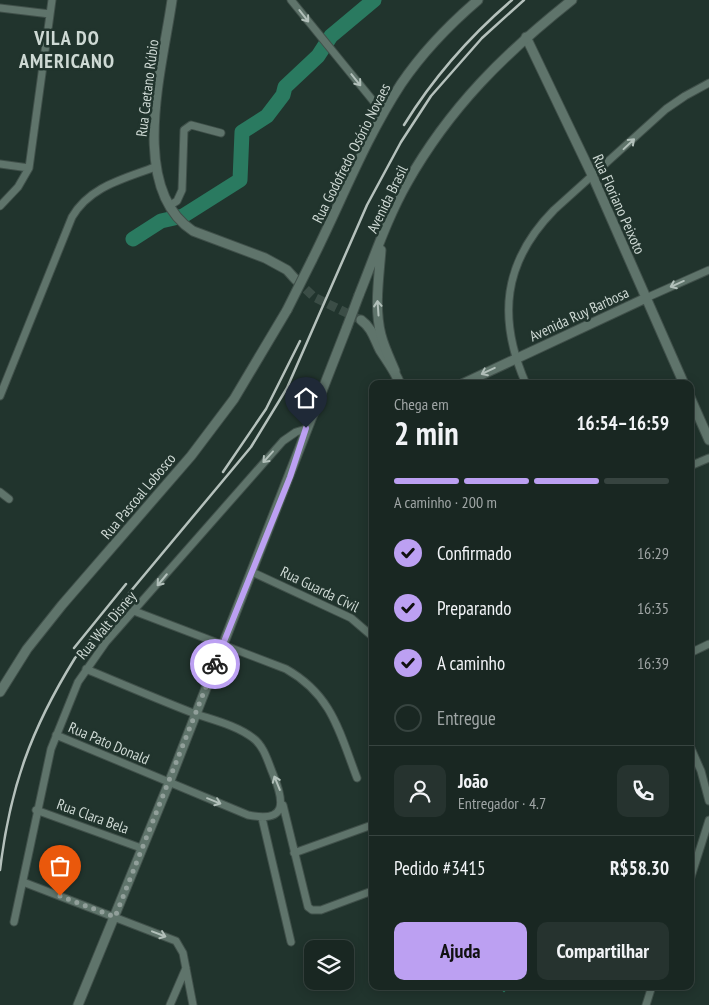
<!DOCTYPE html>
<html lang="pt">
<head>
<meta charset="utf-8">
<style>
	:root { --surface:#192722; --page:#26332f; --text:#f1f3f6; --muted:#9fa5a5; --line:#374440; --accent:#bca0f2 }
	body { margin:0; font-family:"PT Sans Narrow",sans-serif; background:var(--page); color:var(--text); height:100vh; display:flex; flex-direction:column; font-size:19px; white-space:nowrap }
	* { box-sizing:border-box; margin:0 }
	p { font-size:16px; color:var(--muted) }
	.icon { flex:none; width:28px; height:28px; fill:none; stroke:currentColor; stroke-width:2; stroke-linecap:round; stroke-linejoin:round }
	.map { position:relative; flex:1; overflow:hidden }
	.side { position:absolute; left:369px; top:380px; width:325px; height:610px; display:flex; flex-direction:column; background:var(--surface); border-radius:10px; box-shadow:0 2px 12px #0003,0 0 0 1px var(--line) }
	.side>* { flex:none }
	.controls { position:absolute; left:304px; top:940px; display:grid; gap:10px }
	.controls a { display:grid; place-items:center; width:50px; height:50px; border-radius:10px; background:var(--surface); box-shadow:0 2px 12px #0003,0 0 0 1px var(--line); font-size:25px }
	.pin { position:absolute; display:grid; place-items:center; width:42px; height:42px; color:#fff; margin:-51px -21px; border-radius:50% 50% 50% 0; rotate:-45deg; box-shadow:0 0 5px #0007 }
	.pin .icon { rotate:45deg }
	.courier { position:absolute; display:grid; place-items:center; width:50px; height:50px; margin:-25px; border:4px solid #bca0f2; border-radius:50%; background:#fff; color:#222; box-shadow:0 1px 6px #0007 }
	.headline em { font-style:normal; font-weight:700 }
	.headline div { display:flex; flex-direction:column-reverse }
	.headline { display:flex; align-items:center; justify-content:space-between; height:85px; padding:0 25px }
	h1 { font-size:32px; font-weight:700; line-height:38px }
	.bar { display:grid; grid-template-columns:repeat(4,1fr); gap:8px 5px; align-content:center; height:60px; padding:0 25px }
	.bar i { height:6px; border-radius:4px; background:var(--line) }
	.bar .on { background:var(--accent) }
	.bar p { grid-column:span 4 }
	.line { display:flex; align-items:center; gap:12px; padding:0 25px; border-top:1px solid var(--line) }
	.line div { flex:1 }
	.round { display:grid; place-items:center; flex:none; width:52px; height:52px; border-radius:10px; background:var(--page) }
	ol { padding:0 25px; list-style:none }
	li { display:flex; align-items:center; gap:15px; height:55px }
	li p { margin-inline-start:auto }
	li .icon { padding:5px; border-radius:50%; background:var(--accent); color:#111; stroke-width:4 }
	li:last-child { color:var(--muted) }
	li i { width:28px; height:28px; border:2px solid var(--line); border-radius:50% }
	.action { display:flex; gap:10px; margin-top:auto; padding:10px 25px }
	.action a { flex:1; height:58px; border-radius:10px; background:var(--accent); color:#111; font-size:20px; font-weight:700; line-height:58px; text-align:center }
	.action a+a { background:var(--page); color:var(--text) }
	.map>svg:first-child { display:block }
</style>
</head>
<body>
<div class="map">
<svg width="709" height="1005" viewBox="0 0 709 1005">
	<rect width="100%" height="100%" fill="#21342d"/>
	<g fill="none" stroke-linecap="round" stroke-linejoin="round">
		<path stroke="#2a7a60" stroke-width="2.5" d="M503 986 504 991"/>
		<path stroke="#2a7a60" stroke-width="15" d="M133 239 161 221 183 216 240 180 242 132 267 116 283 95 285 87 318 56 331 36 374 0"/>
		<path stroke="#3b4d46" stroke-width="9" stroke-dasharray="9 4.5" stroke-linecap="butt" d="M296 280 314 297 361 320"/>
		<defs>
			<path id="minor" d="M291 0 383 113
				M0 8 50 14
				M0 164 29 168
				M0 206 18 187 29 168 52 0
				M169 206 177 201 182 190 184 130 191 125 221 133
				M646 298 709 270
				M526 384C497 318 503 262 554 210L666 109 685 96 709 83
				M0 396 72 217C90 186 124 179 155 167
				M690 466 709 458
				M0 492 9 499
				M252 572 351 618 372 636
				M134 611 286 669C332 695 339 731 357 778
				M690 653 709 644
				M56 735 248 815C287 823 285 803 273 774 268 762 264 746 253 738 236 725 213 720 193 713 157 699 122 684 86 669
				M690 746 701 771 709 801
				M283 805 308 907 312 910H321L372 891
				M36 810 141 848
				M262 818 291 942
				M294 853 372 825
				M690 880 709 820
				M23 882 176 941 183 953 193 1005
				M14 922 51 749 78 682 106 642 283 441 296 432 306 429
				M170 1005 186 968
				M646 1005 652 986"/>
			<path id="tertiary" d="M172 0C163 65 127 188 193 231L265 258 287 270 296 280
				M526 37 593 177 684 384
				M361 320C372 328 374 338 380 350 387 361 395 371 400 384
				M462 384 646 298
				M690 397 709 440"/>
			<path id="secondary" d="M381 250C379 277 374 308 381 335 384 347 390 359 395 371
				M312 260C341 202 365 139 401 84 422 53 450 24 478 0
				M359 295C374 258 387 218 407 183 450 107 504 54 572 0
				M0 692 27 649 62 605 191 456 234 399 287 310
				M78 1005 169 783 347 327"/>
		</defs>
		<use href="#minor" stroke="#40504a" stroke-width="9"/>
		<use href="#tertiary" stroke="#40504a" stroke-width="11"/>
		<use href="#secondary" stroke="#40504a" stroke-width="11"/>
		<use href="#minor" stroke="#5f746b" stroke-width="7"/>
		<use href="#tertiary" stroke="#5f746b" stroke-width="9"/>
		<use href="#secondary" stroke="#5f746b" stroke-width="9"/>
		<path stroke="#b5c1bc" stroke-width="2.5" d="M404 125C433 78 470 36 512 0
			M223 472 266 409 300 341
			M74 648 126 584
			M0 870C10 787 31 729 75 658L251 447 287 388 367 205 401 142 431 96 482 38 524 0"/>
		<defs>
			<path id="secondary-bridge" d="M287 310 312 260
				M347 327 359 295"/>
		</defs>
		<use href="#secondary-bridge" stroke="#40504a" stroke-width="11" stroke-linecap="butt"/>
		<use href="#secondary-bridge" stroke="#5f746b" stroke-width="9"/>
	</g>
	<defs><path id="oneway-shaft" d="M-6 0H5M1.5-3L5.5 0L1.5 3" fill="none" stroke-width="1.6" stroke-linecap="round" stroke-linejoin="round" transform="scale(1.25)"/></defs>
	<g stroke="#b2c0ba">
		<use href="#oneway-shaft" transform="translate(304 16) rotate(52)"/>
		<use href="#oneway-shaft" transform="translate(356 80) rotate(51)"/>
		<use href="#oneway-shaft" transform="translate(629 144) rotate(-43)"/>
		<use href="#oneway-shaft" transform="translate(677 284) rotate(156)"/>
		<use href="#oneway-shaft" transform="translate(378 308) rotate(-94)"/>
		<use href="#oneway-shaft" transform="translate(488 371) rotate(155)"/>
		<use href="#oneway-shaft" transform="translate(268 457) rotate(132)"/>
		<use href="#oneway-shaft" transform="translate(162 580) rotate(130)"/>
		<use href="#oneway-shaft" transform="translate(277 783) rotate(-112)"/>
		<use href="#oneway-shaft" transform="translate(214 801) rotate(22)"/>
		<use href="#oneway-shaft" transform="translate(159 934) rotate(21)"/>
	</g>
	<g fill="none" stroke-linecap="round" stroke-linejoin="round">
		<path stroke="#919f9a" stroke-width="5" stroke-dasharray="0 9" d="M60 896 115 917 215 664"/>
		<path stroke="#bca0f2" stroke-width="6" d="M215 664 290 477 306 428"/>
	</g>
	<g text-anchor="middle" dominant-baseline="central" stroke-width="5" stroke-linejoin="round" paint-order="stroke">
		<g font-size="15" fill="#ced9d4" stroke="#21342d">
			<text transform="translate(147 88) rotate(-83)">Rua Caetano Rúbio</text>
			<text transform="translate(351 153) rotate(-63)">Rua Godofredo Osório Novaes</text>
			<text transform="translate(387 199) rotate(-64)">Avenida Brasil</text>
			<text transform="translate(619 204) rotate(66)">Rua Floriano Peixoto</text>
			<text transform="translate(579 314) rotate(-25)">Avenida Ruy Barbosa</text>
			<text transform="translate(138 496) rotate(-50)">Rua Pascoal Lobosco</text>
			<text transform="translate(320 589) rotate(26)">Rua Guarda Civil</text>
			<text transform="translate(106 625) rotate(-50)">Rua Walt Disney</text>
			<text transform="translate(109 743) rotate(23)">Rua Pato Donald</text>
			<text transform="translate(93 816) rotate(20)">Rua Clara Bela</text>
		</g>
		<g font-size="20" font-weight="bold" letter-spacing="1" fill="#ced9d4" stroke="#21342d">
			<text x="67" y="38">VILA DO<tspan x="67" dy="23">AMERICANO</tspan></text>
		</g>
	</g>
</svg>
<div class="controls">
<a><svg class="icon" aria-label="layers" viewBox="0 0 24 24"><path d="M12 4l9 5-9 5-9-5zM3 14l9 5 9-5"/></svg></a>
</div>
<div class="pin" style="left:60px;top:896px;background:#ea580c"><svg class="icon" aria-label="bag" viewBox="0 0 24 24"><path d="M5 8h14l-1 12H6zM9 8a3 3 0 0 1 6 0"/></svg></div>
<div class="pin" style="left:306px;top:428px;background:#1f2937"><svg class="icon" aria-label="home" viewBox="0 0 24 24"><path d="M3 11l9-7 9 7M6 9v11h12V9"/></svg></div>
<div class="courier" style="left:215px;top:664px"><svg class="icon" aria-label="bike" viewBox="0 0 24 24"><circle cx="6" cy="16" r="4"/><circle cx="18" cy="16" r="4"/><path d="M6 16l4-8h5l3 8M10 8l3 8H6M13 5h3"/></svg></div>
<section class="side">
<div class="headline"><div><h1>2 min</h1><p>Chega em</p></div><em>16:54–16:59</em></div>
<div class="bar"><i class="on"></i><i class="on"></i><i class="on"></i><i></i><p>A caminho · 200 m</p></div>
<ol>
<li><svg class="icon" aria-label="check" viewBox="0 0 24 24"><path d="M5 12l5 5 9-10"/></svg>Confirmado<p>16:29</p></li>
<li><svg class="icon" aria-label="check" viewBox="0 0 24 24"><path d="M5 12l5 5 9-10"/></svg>Preparando<p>16:35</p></li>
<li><svg class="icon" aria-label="check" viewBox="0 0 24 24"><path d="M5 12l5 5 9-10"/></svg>A caminho<p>16:39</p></li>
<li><i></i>Entregue</li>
</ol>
<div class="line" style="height:90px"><a class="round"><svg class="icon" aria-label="person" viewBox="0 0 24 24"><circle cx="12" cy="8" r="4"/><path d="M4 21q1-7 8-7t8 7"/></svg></a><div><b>João</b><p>Entregador · 4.7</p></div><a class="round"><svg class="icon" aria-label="phone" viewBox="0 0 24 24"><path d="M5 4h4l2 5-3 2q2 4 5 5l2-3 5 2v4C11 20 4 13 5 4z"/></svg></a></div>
<div class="line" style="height:65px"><div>Pedido #3415</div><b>R$58.30</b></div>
<div class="action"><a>Ajuda</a><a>Compartilhar</a></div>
</section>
</div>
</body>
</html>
